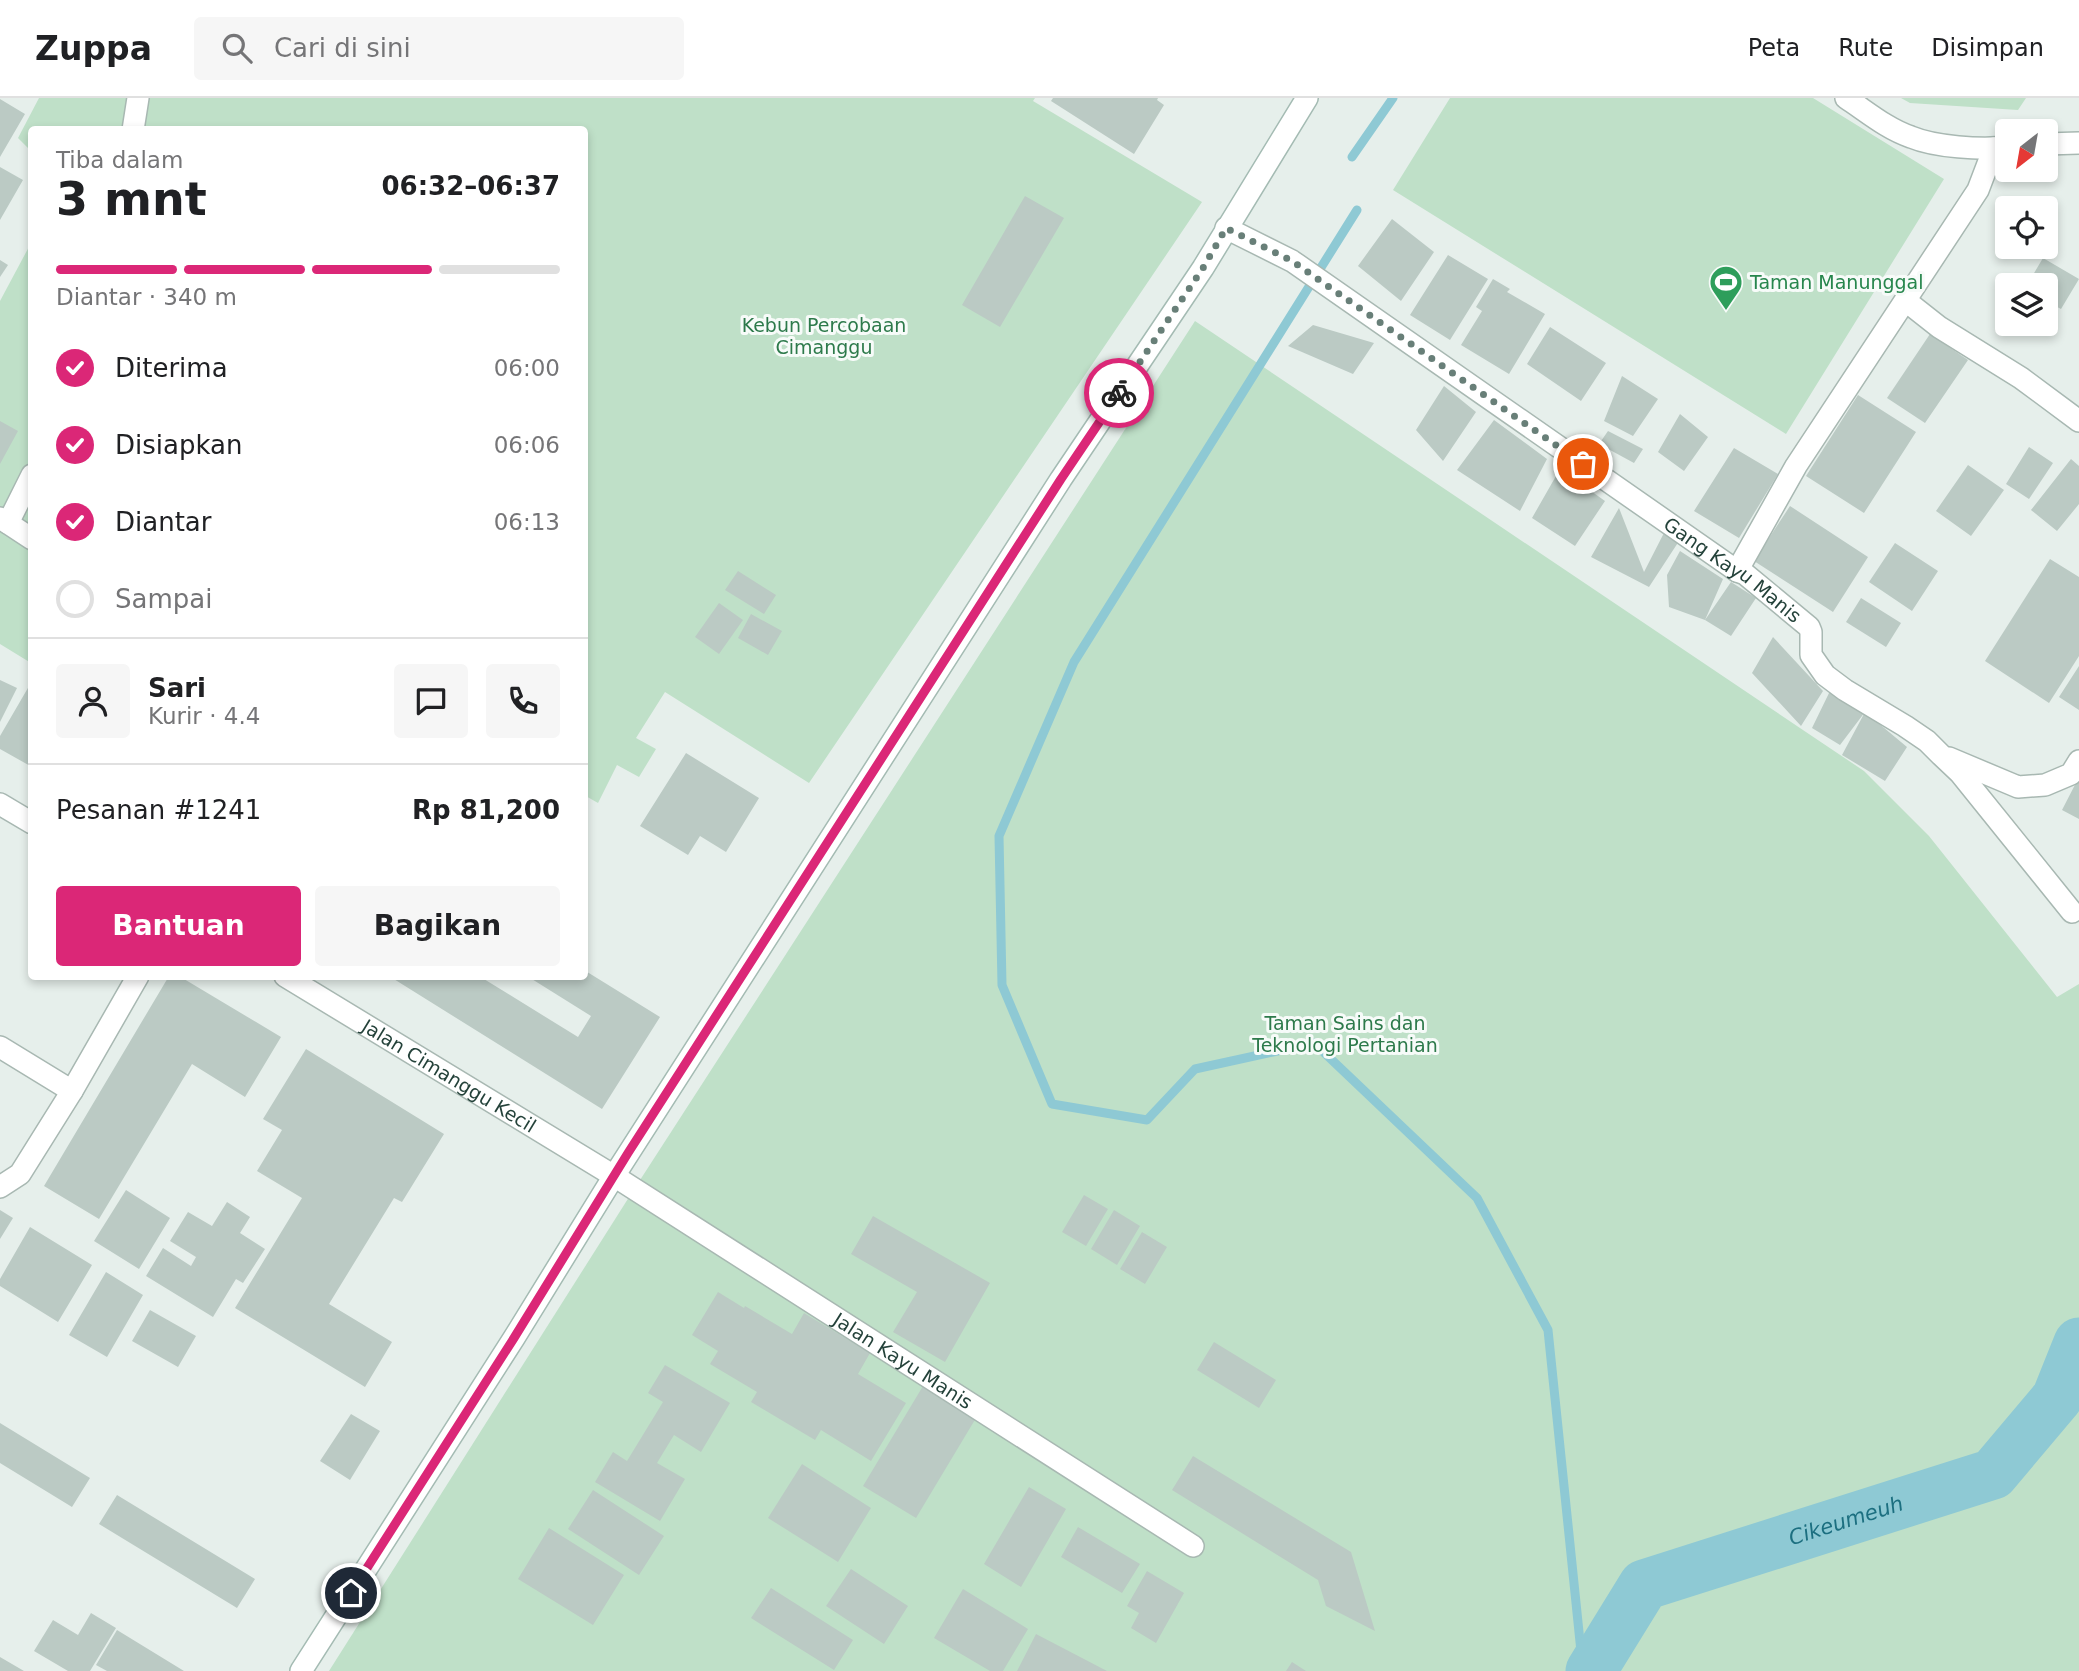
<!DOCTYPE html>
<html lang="id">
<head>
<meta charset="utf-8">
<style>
	:root { --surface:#fff; --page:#f6f6f6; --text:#202124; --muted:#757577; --line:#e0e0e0; --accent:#db2777 }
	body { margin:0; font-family:"DejaVu Sans",sans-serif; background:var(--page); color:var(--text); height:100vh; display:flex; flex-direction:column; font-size:26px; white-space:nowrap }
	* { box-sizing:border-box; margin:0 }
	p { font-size:23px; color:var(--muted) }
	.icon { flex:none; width:38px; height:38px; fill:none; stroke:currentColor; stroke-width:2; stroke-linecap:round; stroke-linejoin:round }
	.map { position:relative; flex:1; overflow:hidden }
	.side { position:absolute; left:28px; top:28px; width:560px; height:854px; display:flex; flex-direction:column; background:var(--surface); border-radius:7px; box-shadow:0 4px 10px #0003 }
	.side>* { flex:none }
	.needle { width:46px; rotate:211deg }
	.buttons { position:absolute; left:1995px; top:21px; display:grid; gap:14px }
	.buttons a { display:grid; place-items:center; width:63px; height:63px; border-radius:7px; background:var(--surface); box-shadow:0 4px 10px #0003; font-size:35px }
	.pin { position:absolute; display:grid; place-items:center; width:60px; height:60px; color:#fff; margin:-30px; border:4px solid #fff; border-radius:50%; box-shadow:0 2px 7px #0007 }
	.courier { position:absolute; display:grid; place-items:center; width:70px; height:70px; margin:-35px; border:5px solid #db2777; border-radius:50%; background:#fff; color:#222; box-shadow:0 2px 9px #0007 }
	.headline em { font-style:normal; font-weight:700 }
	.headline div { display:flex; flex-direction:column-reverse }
	.headline { display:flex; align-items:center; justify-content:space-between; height:119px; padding:0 28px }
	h1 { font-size:46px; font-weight:700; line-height:52px }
	.bar { display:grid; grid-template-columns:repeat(4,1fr); gap:10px 7px; align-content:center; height:84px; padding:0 28px }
	.bar i { height:9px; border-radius:5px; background:var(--line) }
	.bar .on { background:var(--accent) }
	.bar p { grid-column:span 4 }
	.line { display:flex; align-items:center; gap:18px; padding:0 28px; border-top:2px solid var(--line) }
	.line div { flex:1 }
	.round { display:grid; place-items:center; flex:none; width:74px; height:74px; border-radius:7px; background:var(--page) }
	ol { padding:0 28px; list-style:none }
	li { display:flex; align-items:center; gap:21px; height:77px }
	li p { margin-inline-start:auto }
	li .icon { padding:7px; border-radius:50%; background:var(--accent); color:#fff; stroke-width:4 }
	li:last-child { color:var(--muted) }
	li i { width:38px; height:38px; border:4px solid var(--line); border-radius:50% }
	.cta { display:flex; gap:14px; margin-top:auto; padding:14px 28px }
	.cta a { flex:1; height:80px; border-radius:7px; background:var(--accent); color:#fff; font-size:28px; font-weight:700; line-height:80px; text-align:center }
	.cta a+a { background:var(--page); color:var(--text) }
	header { display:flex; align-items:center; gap:42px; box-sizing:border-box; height:98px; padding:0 35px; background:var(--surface); border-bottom:2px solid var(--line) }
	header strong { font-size:33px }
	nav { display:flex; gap:38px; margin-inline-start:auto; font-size:24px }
	.search { width:490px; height:63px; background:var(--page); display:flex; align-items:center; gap:18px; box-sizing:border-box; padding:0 24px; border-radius:7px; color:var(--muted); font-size:26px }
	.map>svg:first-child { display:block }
</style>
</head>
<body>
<header>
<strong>Zuppa</strong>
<div class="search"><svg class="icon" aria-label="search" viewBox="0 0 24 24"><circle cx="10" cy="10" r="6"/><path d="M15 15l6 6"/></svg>Cari di sini</div>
<nav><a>Peta</a><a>Rute</a><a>Disimpan</a></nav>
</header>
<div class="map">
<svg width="2079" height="1573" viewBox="0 0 2079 1573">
	<rect width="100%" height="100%" fill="#e6efeb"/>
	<path fill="#bfe0c8" d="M39 0H1035L1033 3 1202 104 809 685 665 594 636 640 656 651 639 679 617 667 598 705 584 697V32H32L31 53 18 40Z
		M1450 0H1813L1944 81 1786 336 1393 92Z
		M1901 0H2026L2018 12 1910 5Z
		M31 145V565L0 546V203Z
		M1195 223 1864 673 1929 738 2057 899 2079 886V1573H329L631 1096Z"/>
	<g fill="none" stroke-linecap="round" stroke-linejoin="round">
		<path stroke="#8ec9d4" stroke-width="9" d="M1352 59 1393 0
			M1357 112 1074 564 999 738 1002 887 1052 1006 1147 1022 1195 971 1314 945 1477 1100 1548 1232 1583 1573"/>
		<path stroke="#8ec9d4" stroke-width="51" id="s1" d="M1591 1573 1644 1487 1993 1376 2057 1300 2079 1245"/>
	</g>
	<path fill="#bbcac4" d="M1053 0H1158L1157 2 1164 7 1134 56 1051 3Z
		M0 1 25 16 0 59Z
		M0 69 23 82 0 122Z
		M1025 98 1064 120 1000 229 962 207Z
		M1392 121 1434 154 1401 203 1358 168Z
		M1448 157 1488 181 1450 242 1410 217Z
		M2043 160 2079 181 2061 211 2046 203V187H2027Z
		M0 162 8 167 0 179Z
		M1493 181 1510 191 1507 194 1545 216 1509 276 1461 247 1482 213 1476 209Z
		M1313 227 1374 245 1353 276 1288 248Z
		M1550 229 1606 265 1581 303 1527 266Z
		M1930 236 1968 262 1925 325 1887 300Z
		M1622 278 1658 301 1633 338 1604 323Z
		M1444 288 1476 314 1443 363 1416 332Z
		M1858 297 1916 334 1864 415 1806 378Z
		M1680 316 1708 339 1684 373 1658 354Z
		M1494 322 1547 361 1520 413 1457 372Z
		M0 323 18 333 0 366Z
		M1608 333 1643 351 1634 365 1599 346Z
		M2029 349 2053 365 2029 401 2006 386Z
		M1734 350 1778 376 1739 440 1694 413Z
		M2071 361 2079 368V406L2057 433 2031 412Z
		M1968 367 2004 392 1971 438 1936 413Z
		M1560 371 1605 403 1575 448 1532 420Z
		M1790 408 1868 459 1833 514 1754 463Z
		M1619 410 1644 474 1666 431 1681 440 1649 489 1591 459Z
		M1895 445 1938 473 1912 513 1869 484Z
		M1680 453 1723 481 1705 522 1669 509 1667 477Z
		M2050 461 2079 479V558L2049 605 1985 563Z
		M738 473 776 497 764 516 725 492Z
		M1731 484 1756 500 1731 538 1705 522Z
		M1861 500 1901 525 1886 549 1846 524Z
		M719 505 743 522 719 556 695 539Z
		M751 516 782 533 768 557 738 540Z
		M1773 539 1823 593 1801 628 1752 575Z
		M2079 568V612L2059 599Z
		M0 582 17 590 0 624Z
		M32 583V669L0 651V638Z
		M1830 593 1865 614 1907 649 1885 683 1842 657 1865 614 1840 647 1812 630Z
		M686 655 759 700 726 754 700 738 688 757 640 728Z
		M2079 679V721L2062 712Z
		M584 872 660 919 602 1011 389 878H479L578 939 591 918 527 878H584Z
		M169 878H179L281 939 245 999 192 966 99 1121 44 1088Z
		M306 951 444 1036 402 1104 394 1100 329 1206 392 1244 365 1289 235 1210 302 1100 257 1073 282 1032 263 1021Z
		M126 1092 170 1120 139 1171 94 1143Z
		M1084 1097 1108 1111 1086 1148 1062 1134Z
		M227 1104 250 1119 240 1135 265 1151 243 1185 236 1181 213 1219 146 1178 163 1150 191 1168 196 1159 170 1143 188 1114 212 1128Z
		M0 1112 13 1120 0 1141Z
		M1114 1112 1140 1128 1117 1167 1091 1151Z
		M873 1118 990 1185 945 1264 893 1234 917 1194 851 1156Z
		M30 1129 92 1167 58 1224 0 1188V1181Z
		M1142 1134 1167 1149 1145 1186 1120 1171Z
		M106 1174 143 1197 107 1259 69 1237Z
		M718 1194 744 1210 745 1208 792 1236 804 1215 870 1255 858 1276 906 1305 871 1363 821 1332 815 1342 751 1304 757 1294 710 1266 718 1253 692 1237Z
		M150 1212 196 1238 178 1269 132 1243Z
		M1214 1244 1276 1282 1259 1310 1197 1272Z
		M665 1267 730 1305 701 1354 674 1337 657 1365 685 1381 660 1423 595 1384 613 1354 627 1363 663 1304 648 1295Z
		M923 1288 976 1320 916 1420 863 1388Z
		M351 1316 380 1333 350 1382 320 1363Z
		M0 1325 90 1380 72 1409 0 1365Z
		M1193 1358 1351 1454 1375 1533 1326 1508 1318 1482 1172 1392Z
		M802 1366 871 1410 838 1464 768 1420Z
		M1029 1389 1066 1411 1021 1489 984 1466Z
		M593 1392 664 1438 639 1477 568 1431Z
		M117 1397 255 1481 237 1510 99 1426Z
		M1078 1429 1140 1466 1122 1495 1061 1459Z
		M549 1430 624 1477 593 1527 518 1481Z
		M851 1471 908 1508 884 1546 826 1508Z
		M1147 1473 1184 1495 1156 1545 1131 1530 1139 1515 1127 1508Z
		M771 1490 853 1542 834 1572 751 1520Z
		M963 1491 1028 1531 1003 1573H990L934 1540Z
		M91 1515 116 1530 90 1573H68L34 1553 53 1522 78 1537Z
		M117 1532 184 1573H107L96 1567Z
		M1036 1536 1107 1573H1017Z
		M0 1559 24 1573H0Z
		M1292 1564 1306 1573H1286Z"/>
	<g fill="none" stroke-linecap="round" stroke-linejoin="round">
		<defs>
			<g id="minor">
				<path d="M133 32 138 0"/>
				<path id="s2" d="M1226 130 1292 163 1737 473 1745 476 1809 529 1811 534V557L1825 577 1845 592 1905 628 1927 643 1941 657 1960 675 2072 814"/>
				<path d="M1906 203 1939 229 2021 280 2079 323"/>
				<path d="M0 420 32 441"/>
				<path d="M8 425 32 377"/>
				<path d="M1737 473 1796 368 1978 92 1994 50"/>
				<path d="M1949 660 2018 689 2045 687 2071 676 2079 663"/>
				<path d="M0 706 32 725"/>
				<path id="s3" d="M285 878 614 1078 1193 1448"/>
				<path d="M0 949 72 993"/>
				<path d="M0 1089 20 1076 72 993 138 878"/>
			</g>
			<path id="tertiary" d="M1846 0C1866 13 1887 31 1911 39 1935 49 1981 52 2007 49
				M2046 46 2079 45"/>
			<path id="secondary" d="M301 1573 514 1240 614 1078 1061 381 1203 170 1307 0"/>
		</defs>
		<use href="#minor" stroke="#a8b8b2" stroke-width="24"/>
		<use href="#tertiary" stroke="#a8b8b2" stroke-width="24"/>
		<use href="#secondary" stroke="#a4bbb3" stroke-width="24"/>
		<use href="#minor" stroke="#fff" stroke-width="21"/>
		<use href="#tertiary" stroke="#fff" stroke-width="21"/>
		<use href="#secondary" stroke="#fff" stroke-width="21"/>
	</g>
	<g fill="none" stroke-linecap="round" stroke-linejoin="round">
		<path stroke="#687f78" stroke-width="7" stroke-dasharray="0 12.6" d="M1119 295 1203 170 1226 130 1292 163 1583 366"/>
		<path stroke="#db2777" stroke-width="9" d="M351 1495 514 1240 628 1055 1061 381 1119 295"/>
	</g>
	<defs>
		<symbol id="stadium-pin" viewBox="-11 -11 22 30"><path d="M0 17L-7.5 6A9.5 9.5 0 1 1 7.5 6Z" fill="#2e9e5b" stroke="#f7fbf9"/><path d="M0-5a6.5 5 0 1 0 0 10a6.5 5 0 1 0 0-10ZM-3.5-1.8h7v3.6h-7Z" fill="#fff"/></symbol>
	</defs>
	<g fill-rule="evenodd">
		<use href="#stadium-pin" x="1707" y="165" width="38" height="52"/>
	</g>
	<g text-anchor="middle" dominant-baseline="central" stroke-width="6" stroke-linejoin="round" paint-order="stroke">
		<g font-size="19" fill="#27864d" stroke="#f7fbf9" text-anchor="start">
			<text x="1750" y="184">Taman Manunggal</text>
		</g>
		<g font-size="19" fill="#2d7a4b" stroke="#f7fbf9">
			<text x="824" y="227">Kebun Percobaan<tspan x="824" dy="22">Cimanggu</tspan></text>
			<text x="1345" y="925">Taman Sains dan<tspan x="1345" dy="22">Teknologi Pertanian</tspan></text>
		</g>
		<g font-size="19" fill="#24423a" stroke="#f7fbf9">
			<text stroke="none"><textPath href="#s2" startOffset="612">Gang Kayu Manis</textPath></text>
			<text stroke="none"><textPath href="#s3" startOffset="192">Jalan Cimanggu Kecil</textPath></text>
			<text stroke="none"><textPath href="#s3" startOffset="728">Jalan Kayu Manis</textPath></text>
		</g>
		<g font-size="21" font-style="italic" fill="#1c6f80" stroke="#f7fbf9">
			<text stroke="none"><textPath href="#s1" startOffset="313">Cikeumeuh</textPath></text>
		</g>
	</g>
</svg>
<div class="buttons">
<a><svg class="needle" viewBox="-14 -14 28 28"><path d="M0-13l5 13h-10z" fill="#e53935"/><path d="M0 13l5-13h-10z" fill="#757577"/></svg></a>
<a><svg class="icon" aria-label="locate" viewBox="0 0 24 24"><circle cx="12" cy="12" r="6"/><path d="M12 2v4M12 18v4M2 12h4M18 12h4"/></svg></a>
<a><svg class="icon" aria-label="layers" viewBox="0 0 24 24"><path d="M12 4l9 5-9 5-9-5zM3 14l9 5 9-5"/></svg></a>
</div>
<div class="pin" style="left:1583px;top:366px;background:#ea580c"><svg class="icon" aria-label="bag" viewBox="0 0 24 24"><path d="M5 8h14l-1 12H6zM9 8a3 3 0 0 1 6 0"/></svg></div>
<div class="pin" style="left:351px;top:1495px;background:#1f2937"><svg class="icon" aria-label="home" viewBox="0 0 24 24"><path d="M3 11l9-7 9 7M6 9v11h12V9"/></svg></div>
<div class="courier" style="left:1119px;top:295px"><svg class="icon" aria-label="bike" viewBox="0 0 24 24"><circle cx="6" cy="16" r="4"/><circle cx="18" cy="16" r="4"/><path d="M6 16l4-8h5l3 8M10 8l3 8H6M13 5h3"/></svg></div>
<section class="side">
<div class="headline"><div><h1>3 mnt</h1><p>Tiba dalam</p></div><em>06:32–06:37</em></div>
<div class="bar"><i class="on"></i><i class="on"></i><i class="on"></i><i></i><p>Diantar · 340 m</p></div>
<ol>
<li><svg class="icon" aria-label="check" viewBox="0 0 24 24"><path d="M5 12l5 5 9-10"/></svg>Diterima<p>06:00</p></li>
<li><svg class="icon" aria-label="check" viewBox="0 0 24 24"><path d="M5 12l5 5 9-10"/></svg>Disiapkan<p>06:06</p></li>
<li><svg class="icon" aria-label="check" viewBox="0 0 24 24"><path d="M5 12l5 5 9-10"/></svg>Diantar<p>06:13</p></li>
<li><i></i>Sampai</li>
</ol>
<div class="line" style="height:126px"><a class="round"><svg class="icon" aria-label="person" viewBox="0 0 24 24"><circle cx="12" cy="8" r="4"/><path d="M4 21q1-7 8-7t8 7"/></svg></a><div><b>Sari</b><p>Kurir · 4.4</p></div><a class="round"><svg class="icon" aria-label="chat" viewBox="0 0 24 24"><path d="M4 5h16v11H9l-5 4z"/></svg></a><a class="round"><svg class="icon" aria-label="phone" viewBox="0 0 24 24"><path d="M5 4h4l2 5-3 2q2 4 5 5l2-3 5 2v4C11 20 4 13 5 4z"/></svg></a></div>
<div class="line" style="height:91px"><div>Pesanan #1241</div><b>Rp 81,200</b></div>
<div class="cta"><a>Bantuan</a><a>Bagikan</a></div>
</section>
</div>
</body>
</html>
